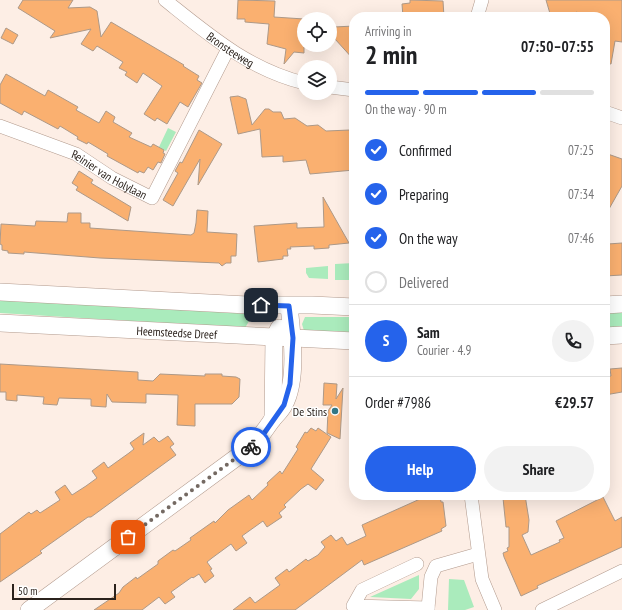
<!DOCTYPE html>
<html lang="en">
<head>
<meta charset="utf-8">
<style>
	:root { --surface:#fff; --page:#f2f2f2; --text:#202124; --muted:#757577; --line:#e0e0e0; --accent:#2563eb }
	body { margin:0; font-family:"PT Sans Narrow",sans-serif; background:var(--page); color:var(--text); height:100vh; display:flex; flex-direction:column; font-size:15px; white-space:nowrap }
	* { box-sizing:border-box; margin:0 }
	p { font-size:13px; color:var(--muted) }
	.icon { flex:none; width:22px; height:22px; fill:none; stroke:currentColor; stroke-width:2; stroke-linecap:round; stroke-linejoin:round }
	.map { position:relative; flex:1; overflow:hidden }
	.sheet { position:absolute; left:349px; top:12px; width:261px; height:488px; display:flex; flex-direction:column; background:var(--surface); border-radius:16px; box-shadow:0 4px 16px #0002 }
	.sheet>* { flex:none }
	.controls { position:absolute; left:297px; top:12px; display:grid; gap:8px }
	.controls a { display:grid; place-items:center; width:40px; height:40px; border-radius:50%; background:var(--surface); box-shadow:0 4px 16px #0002; font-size:20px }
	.scale { position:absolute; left:12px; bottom:10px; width:104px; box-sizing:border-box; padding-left:4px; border:2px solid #2b221c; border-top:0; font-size:11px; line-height:14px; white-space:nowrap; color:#2b221c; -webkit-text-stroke:3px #fff; paint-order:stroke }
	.pin { position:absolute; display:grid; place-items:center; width:34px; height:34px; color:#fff; margin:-17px; border-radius:8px; box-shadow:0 2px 6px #0006 }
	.courier { position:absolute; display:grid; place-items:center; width:40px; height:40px; margin:-20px; border:3px solid #2563eb; border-radius:50%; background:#fff; color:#222; box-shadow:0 1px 5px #0007 }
	.head em { font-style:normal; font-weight:700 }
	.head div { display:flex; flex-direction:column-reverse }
	.head { display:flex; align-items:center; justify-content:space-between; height:68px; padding:0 16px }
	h1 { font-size:26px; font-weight:700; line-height:30px }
	.bar { display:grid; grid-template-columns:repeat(4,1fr); gap:6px 4px; align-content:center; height:48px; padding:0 16px }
	.bar i { height:5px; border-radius:3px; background:var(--line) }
	.bar .selected { background:var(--accent) }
	.bar p { grid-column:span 4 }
	.line { display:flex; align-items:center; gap:10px; padding:0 16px; border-top:1px solid var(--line) }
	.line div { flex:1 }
	.round { display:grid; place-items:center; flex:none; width:42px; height:42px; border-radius:21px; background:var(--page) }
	ol { padding:0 16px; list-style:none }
	li { display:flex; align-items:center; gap:12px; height:44px }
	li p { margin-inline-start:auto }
	li .icon { padding:4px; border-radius:50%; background:var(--accent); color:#fff; stroke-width:4 }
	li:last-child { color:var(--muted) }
	li i { width:22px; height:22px; border:2px solid var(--line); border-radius:50% }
	.cta { display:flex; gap:8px; margin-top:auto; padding:8px 16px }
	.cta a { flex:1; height:46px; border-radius:24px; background:var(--accent); color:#fff; font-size:16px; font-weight:700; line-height:46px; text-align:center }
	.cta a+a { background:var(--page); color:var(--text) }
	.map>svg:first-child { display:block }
</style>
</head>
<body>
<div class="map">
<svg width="622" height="610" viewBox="0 0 622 610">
	<rect width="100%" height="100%" fill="#fdeee5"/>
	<path fill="#aaebbc" d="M168 128 176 132 166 151 159 147Z
		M354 263V280H335V264Z
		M328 266V279L309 278 306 273V268Z
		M0 300 253 314 245 328 0 313Z
		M622 311V327L605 328V312Z
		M305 317H354V332L304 331 302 324Z
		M419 575V589L411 599 370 597Z
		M449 579 464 580 474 607 465 610H448Z"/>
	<path fill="#fab070" stroke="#ad9988" d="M23 0H73L68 8 90 7 97 11 101 37 111 22 184 65 183 66 199 76 197 80 202 83 188 107 180 102 167 124 157 118 155 121 144 114 162 86 143 73 137 83 125 75 127 72 119 68 123 62 97 46 93 51 81 44 91 29 50 38 55 31 18 8Z
		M238 0 275 1 274 17 304 19V53L294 52 284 64 286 49 267 44 269 24 245 22V19H237Z
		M410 0 443 1 444 17H403L402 4 410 3Z
		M546 0H622V42L615 41 611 64 605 63V17H592L576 12 574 17H551Z
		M354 26V60L335 39 334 27Z
		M6 28 18 35 13 44 1 38Z
		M6 74 45 96 48 90 78 107 76 110 99 123 106 111 115 117 113 122 132 133 129 137 151 147 153 144 164 150 163 153 165 154 161 163 158 162 153 170 148 167 144 173 139 171 138 173 107 156 108 154 88 142 87 144 77 139 78 137 60 126 58 129 24 111 22 115 0 103V85Z
		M238 96 246 99 252 125 265 109H269L273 112H281L284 119 295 118 307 126 318 125 326 131 350 130V133L354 132V170L310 174 306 160 283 162V156L262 157 260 129 238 134 230 97Z
		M199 130 222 144 198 185 200 159 173 206 163 200 178 173 175 171 180 162 182 163Z
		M605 153 622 159V186L605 216Z
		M79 171 93 180 91 183 131 207 128 221 76 190 78 187 72 183Z
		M323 197 349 243 329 245V248L314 249V246L290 247 291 249H287L288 256H283V259L258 262 254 226 297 223V228L324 227Z
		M197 210 208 211 207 232 237 234 236 256H231V263H226L222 266 219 263 100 258 24 252V254L8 253V251L2 250V245L0 244 1 224 35 226 36 221 67 222 68 213H81V223H90V228L191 235 194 233 196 223Z
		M622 243V275L605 276V250H609L608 244Z
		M0 364 138 372V380L153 381 160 374 205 376V374H222V376L236 377 240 379 239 397 232 404H195V426L177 425 178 395 146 394V403L112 402 107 394 106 407 91 406V399L59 398 57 405 43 404 44 397 17 395V401L6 400V392H0Z
		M622 368V392L605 395V376H611L610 369Z
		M324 383 337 384 336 399 343 388 340 439 327 433 328 411 332 405H323Z
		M311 428 316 431 318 428 331 437 311 469 324 480 316 490 308 484 301 489 284 505 286 507 279 513 282 517 267 527 263 521 242 536 247 543 236 551 231 544 212 558 207 562 212 569 210 570 214 576 205 583 199 574 193 578 192 577 171 592 175 597 165 604 159 597 142 610H94L119 593 123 587 136 577 137 579 158 564V561L173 550 175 551 191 540 190 538 214 521 215 523 228 510 249 495 252 500 268 485 267 483 280 471 282 474 298 449 296 447 305 432 307 433Z
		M144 433 143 445 154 437 159 442 168 436 174 444 170 447 176 455 91 517H88L40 551 42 553 0 582V534L29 512 31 514 37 510 40 513 60 500 55 492 65 485 72 495 86 486 97 478 92 471 104 462 108 468 129 453 134 449 130 443Z
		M429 495H440L441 502H443L446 526 441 529 442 531 364 565 362 560 295 610H233L250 597 255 603 280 585 275 578 287 569 289 572 306 559 308 561 318 555 325 547 321 542 331 535 336 541 342 537 347 545 366 536 362 525Z
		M508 495H525L529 520 528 532 522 535 531 555 560 542 559 540 564 538 556 521 603 497 615 521 622 517V547L537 586 538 588 521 596 504 557 503 553 508 551 507 548 509 547V527H506L503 498H508Z"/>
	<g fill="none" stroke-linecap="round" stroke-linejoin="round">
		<defs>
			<g id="minor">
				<path id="s1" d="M165 0C209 35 248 69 304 83"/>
				<path d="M477 17 482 0"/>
				<path d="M330 87 354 90"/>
				<path d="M605 112 622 118"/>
				<path id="s2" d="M0 126 76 154 112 178 152 198 228 49"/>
				<path d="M471 495 482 579 495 610"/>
				<path d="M417 564 362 590 353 606 428 608V610"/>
				<path d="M428 608 431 577 436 566 478 554"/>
				<path d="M542 610 622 571"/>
			</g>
			<g id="major">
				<path d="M0 292 247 305H312L354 307"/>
				<path d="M605 305 622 304"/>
				<path id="s3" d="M0 323 354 341"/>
				<path d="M605 336 622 335"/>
				<path d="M273 419 274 338 279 328"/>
				<path d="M29 610 252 446C260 437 266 429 272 420 276 415 281 411 284 405 298 380 292 333 289 306"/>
			</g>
		</defs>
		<use href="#minor" stroke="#b29a8d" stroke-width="14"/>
		<use href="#major" stroke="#b29a8d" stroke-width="18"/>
		<use href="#minor" stroke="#fff" stroke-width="13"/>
		<use href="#major" stroke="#fff" stroke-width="17"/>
	</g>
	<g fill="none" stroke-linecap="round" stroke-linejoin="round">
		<path stroke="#746962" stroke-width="4" stroke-dasharray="0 7.2" d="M128 537 251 447"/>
		<path stroke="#2563eb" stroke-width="5" d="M251 447 265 432 284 405 290 384 293 338 289 306 261 305"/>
	</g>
	<circle fill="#337786" stroke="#fff" stroke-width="1.5" cx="335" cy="411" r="4"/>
	<g text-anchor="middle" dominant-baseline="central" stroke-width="3" stroke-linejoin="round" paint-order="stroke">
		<g font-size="12" fill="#2b221c" stroke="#fff">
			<text stroke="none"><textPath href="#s1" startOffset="82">Bronsteeweg</textPath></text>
			<text stroke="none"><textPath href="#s2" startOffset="120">Reinier van Holylaan</textPath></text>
			<text stroke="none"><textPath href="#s3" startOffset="177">Heemsteedse Dreef</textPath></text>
		</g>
		<g font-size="12" fill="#2b221c" stroke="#fff" text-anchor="end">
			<text x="327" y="411">De Stins</text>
		</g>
	</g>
</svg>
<div class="controls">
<a><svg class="icon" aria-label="locate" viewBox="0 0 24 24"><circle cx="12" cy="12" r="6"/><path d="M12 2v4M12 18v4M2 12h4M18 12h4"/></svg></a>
<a><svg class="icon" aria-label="layers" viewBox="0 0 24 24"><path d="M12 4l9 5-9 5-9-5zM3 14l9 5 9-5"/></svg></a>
</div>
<div class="scale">50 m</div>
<div class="pin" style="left:128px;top:537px;background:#ea580c"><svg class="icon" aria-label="bag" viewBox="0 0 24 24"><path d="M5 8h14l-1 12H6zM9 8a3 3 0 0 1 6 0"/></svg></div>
<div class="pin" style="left:261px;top:305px;background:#1f2937"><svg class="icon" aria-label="home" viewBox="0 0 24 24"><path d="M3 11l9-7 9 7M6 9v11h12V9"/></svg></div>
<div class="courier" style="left:251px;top:447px"><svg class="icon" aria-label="bike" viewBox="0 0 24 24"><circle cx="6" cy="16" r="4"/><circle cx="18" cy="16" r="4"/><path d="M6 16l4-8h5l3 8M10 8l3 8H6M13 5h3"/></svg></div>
<section class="sheet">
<div class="head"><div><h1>2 min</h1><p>Arriving in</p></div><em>07:50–07:55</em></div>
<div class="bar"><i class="selected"></i><i class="selected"></i><i class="selected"></i><i></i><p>On the way · 90 m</p></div>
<ol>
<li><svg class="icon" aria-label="check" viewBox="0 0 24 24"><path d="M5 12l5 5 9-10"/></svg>Confirmed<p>07:25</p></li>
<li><svg class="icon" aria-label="check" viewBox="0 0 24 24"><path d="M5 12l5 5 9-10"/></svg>Preparing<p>07:34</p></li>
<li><svg class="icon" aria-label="check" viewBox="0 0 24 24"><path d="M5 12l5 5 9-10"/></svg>On the way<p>07:46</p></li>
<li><i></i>Delivered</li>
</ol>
<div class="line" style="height:72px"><b class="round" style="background:var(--accent);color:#fff">S</b><div><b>Sam</b><p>Courier · 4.9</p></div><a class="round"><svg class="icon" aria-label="phone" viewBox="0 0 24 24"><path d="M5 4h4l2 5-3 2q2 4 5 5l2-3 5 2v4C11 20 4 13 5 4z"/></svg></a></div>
<div class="line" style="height:52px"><div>Order #7986</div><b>€29.57</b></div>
<div class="cta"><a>Help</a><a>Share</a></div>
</section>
</div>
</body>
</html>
